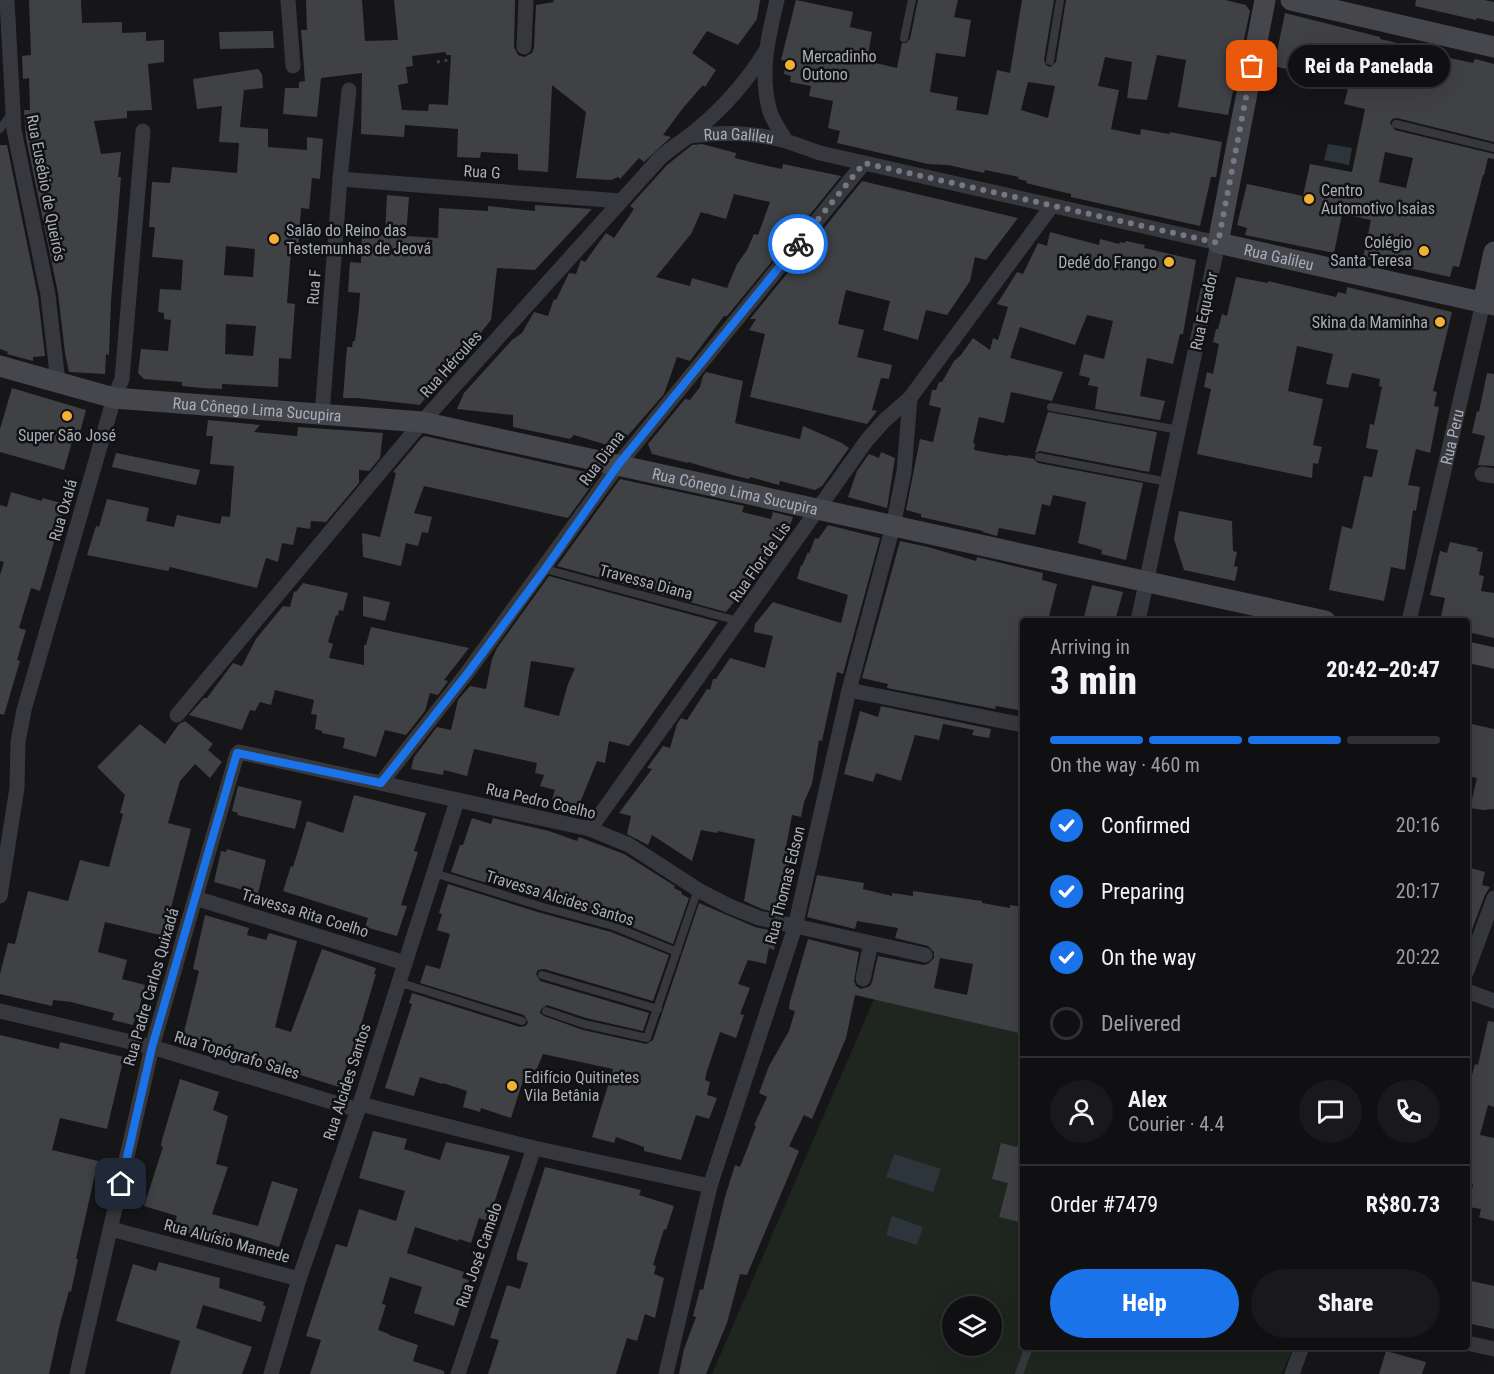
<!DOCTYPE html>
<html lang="en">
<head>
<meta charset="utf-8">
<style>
	:root { --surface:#101012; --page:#19191b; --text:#f1f3f6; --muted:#9c9d9f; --line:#303032; --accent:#1a73e8 }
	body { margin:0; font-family:"Roboto Condensed",sans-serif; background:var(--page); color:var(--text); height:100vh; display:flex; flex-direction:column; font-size:22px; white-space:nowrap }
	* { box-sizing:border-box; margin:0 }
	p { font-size:20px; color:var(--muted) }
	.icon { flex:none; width:33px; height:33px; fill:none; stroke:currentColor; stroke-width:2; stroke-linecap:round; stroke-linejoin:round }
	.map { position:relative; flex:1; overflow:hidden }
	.details { position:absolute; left:1020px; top:618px; width:450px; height:732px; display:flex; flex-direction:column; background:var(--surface); border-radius:6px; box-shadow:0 6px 24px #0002,0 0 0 2px var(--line) }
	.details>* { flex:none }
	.fabs { position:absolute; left:942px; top:1296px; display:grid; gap:12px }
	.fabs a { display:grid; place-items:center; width:60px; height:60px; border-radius:50%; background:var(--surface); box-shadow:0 6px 24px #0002,0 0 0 2px var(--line); font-size:30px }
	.pin { position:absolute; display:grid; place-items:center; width:51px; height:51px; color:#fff; margin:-26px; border-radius:12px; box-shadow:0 3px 9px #0006 }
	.courier { position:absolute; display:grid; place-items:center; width:60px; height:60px; margin:-30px; border:4px solid #1a73e8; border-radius:50%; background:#fff; color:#222; box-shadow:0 2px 8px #0007 }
	.bubble { position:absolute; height:42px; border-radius:21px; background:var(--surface); box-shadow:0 6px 24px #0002,0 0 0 2px var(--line); font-size:20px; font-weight:800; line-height:42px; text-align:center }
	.overview em { font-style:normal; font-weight:800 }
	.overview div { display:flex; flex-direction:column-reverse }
	.overview { display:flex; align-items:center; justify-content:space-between; height:102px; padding:0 30px }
	h1 { font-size:39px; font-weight:800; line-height:45px }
	.bar { display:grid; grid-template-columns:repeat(4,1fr); gap:9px 6px; align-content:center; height:72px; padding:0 30px }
	.bar i { height:8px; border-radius:4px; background:var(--line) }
	.bar .selected { background:var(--accent) }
	.bar p { grid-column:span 4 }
	.line { display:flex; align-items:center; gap:15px; padding:0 30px; border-top:2px solid var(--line) }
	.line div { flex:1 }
	.round { display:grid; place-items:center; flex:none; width:63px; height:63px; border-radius:32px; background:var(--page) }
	ol { padding:0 30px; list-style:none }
	li { display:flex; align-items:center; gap:18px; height:66px }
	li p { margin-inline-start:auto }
	li .icon { padding:6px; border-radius:50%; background:var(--accent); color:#fff; stroke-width:4 }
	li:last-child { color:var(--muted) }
	li i { width:33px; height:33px; border:3px solid var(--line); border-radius:50% }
	.button { display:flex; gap:12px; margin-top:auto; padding:12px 30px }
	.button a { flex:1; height:69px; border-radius:36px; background:var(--accent); color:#fff; font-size:24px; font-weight:800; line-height:69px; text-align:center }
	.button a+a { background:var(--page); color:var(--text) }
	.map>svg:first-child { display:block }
</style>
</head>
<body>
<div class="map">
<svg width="1494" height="1374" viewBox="0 0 1494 1374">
	<rect width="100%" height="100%" fill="#161618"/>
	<path fill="#1e261f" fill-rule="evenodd" d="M875 997 1023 1033V1347H1293L1282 1374H712ZM952 1306H992V1346H952Z"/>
	<path fill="#2c353c" d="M1328 144 1352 148 1349 165 1324 160Z
		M894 1154 941 1169 933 1192 886 1177Z
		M892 1216 923 1227 917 1245 886 1235Z"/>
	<path fill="#404145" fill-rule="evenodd" d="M29 0H81L82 23 122 22V33L146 32V41L164 40V62L148 64 152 110 127 111V118L94 121 101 154 121 152 118 177H121L111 301 109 355 106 354 105 374 69 372 65 353 58 293 26 138 24 110H30L29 78 23 79 22 56 31 55Z
		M306 0H362L365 41 398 40 394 0H515L514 47 518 55 524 57 532 53 534 48 536 5 554 2 553 0H760L757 19 738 45 707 31 692 53 716 70 705 87 703 85 683 108 663 135 671 137 644 162 639 158 620 179 618 177 611 180 576 178 586 112 552 85 548 172 518 170V154L481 152 480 158 457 157 458 129 405 125 404 137 361 134 362 73 321 78 317 117 283 114 285 88H299V82L305 81 301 30H307ZM446 52V55H451L448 105 429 104 428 111 402 110 398 85 408 83 406 67 413 66 412 56Z
		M796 0 853 12 850 27 872 32 867 61 897 68 902 43H906L910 39 918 0H958L954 17 971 20 965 57 936 53 930 92 958 97 956 110 988 115 997 70 1010 73 1022 0H1054L1044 60 1046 65 1050 67 1056 62 1066 0H1225L1246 5 1250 11 1228 115 1178 107 1186 60 1157 55 1147 100 1127 98 1132 62 1105 57 1098 86 1119 90 1111 129 1140 135 1141 129 1169 134 1170 132 1222 142 1216 177H1211L1200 226 1071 197V194L1026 183 1027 181 1018 179 1019 177 985 170 984 173 948 165 928 164 837 143 840 131 828 128 833 101 809 96 811 86 790 82 791 76 784 74 786 61 781 60ZM1028 82 1055 86 1048 118 1021 110Z
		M1416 0H1484L1494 2V22L1477 18 1476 20 1415 6Z
		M1285 13 1380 37V39L1423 49 1422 52 1473 63 1475 59 1494 64V142L1397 118 1392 119 1390 123 1395 130 1494 154V159L1488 158 1484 175H1483L1459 267 1453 266 1450 277 1363 258 1371 220 1342 214 1334 253 1245 235 1247 228 1237 225 1247 184 1303 196 1310 164 1352 172 1365 109 1344 104 1348 89 1326 84 1327 79 1274 66ZM1385 152 1413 158 1406 188 1379 182Z
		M273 31 274 48 220 49 219 32Z
		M258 69 262 74 263 88 244 90 240 127 268 129V147L307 150V137L323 139 320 179 312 178 309 209 301 208 298 252 291 251 287 303 295 304 291 359 279 358 278 387 222 384V389L201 388 182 386V382L144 379 138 373 141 349 168 351 171 320 164 319V313L158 312 160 289 181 290 183 260 152 257 155 227H149L152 182 170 183 172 167 237 173 239 143 219 142 222 106 197 109 193 79ZM226 246 255 249 253 277 224 275ZM226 324 256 326 253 356 225 354Z
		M702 144 736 153 735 158 759 164 782 169 783 164 841 176 808 217 798 214 787 243 727 316H724L690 361 677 357 664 394 617 448 574 435 570 439 513 427V415L457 409 464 393 512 340 522 333 534 312 548 316 554 299 556 300 569 273 576 274 581 260 585 262 606 233 614 238 634 209 630 206 667 165 692 145ZM734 194 770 202 758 235 754 234 747 250 737 264 727 288 692 278 690 286 656 277 691 234 701 212 707 214 709 211 708 214 726 219Z
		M0 145H7L38 297 45 356 33 357V361L7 354 8 352 0 349Z
		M862 181 1018 218 986 260 975 257 970 281 947 315 926 310 918 340 883 330 890 301 846 290 838 324 864 330 857 357 892 365 889 379 881 378 872 410 877 411 867 424 750 397 765 334 749 330 756 319H750L807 249 817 251 824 228Z
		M387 195 409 197 406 236 438 238 439 208 488 211V206L535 211V205L592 209 535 270 497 268 491 320 479 335H477L464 356 457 354 446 381 441 386 436 384 420 405 357 398H343L347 347H352L353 341H355L359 308 360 293 348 292 350 262 361 263 362 233 385 235Z
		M1050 232 1099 245 1100 239 1119 244 1120 242 1125 243 1126 241 1145 245 1144 248 1196 260 1183 334H1180L1173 364 1147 358 1140 396 1165 401 1160 420 1095 409 1098 387 1088 385 1090 378 1079 375 1084 354 1104 359 1113 321 1087 315 1075 345 1020 327 1010 358 1063 372 1052 401 1011 392 1004 423 979 417 973 443 975 444 974 450 1007 456 1008 455 1023 457 1034 459 1038 463 1143 483 1126 560 1101 554 1102 550 1078 543 1086 502 1053 495 1050 506 1042 504 1035 535 999 528 997 536 983 532V531L921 517V514L906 510 920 439 933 442 941 408 929 405 932 390H936L939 382H942L954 361 961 355 973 338 990 350 993 338 998 340 1008 307 997 304 1017 272 1023 274 1038 243 1047 246Z
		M1236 277 1268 283V281L1336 297 1338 292 1346 294 1347 287 1452 312 1433 391 1437 392 1434 406 1439 407 1430 453 1416 449 1408 485 1420 487 1416 511 1413 510 1405 570 1391 567 1384 601 1329 590 1342 526 1352 529 1364 476 1372 477 1378 450 1366 448 1370 424 1374 425 1382 387 1379 386 1380 379 1352 373 1348 388 1326 384 1333 354 1297 346 1288 391 1323 399 1313 445 1322 447 1318 464 1313 463 1312 478 1197 454 1211 389 1204 387 1207 372 1213 374 1219 344 1213 342 1216 329H1218L1222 314 1227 316Z
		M706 372 743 381 735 423 800 439 803 426 842 443 849 448 822 486 815 490 780 481 779 485 750 477 749 479 736 476 688 462V463L652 454 648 444 685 399 690 400 700 387 703 376Z
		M1487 373 1494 374V466L1478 465 1485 436 1472 433 1477 411 1479 412Z
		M12 388 86 410 77 443 72 442 64 470 0 452V429Z
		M1048 412 1157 432 1149 472 1040 451 1035 453Z
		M208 420 260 425 254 432 297 436 298 427 383 433 380 458 369 471 359 470V483L326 522 311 521 310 529 297 527 293 545 282 543 278 562 266 558 257 588 170 567 168 571 87 555 96 526 99 527 107 499 149 508 146 521 174 527 177 515 220 524 222 516 230 517 234 466 210 464 213 436H206Z
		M424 435 422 438 425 436 599 475 568 518 424 486 414 513 432 517 428 533 422 532 418 546 406 543 401 566 363 557 362 533 380 537 396 473 393 472Z
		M881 452 895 458 887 508 848 497 857 471 869 454 879 458Z
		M116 453 200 470 196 485 112 467Z
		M620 479 744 506 742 512 771 519 773 512 793 517 786 536 726 612 557 566Z
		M11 492 42 501V498L65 504 40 591 31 588 19 628 26 630 17 660 20 661 4 715 0 714V575L4 562 0 561V505L7 507Z
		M1179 511 1232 521 1233 551 1237 552 1234 566 1238 567 1235 581 1184 570 1174 539Z
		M828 525 880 538 843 674 837 672 822 741 819 740 812 784 804 802 801 817 792 815 786 847 793 848 779 913 762 909 744 901 755 839 718 831 717 833 701 830 692 861 652 835 648 845 627 834 631 816 619 813 652 769 647 768 663 746 670 748 677 724 681 718 687 720 707 689 710 690 713 679H716L730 658 765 668 773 636 754 632 755 624 773 602 841 623 848 595 797 579 801 565 802 566 808 552 809 554 815 538 818 539Z
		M900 541 928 547 976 561 977 557 1043 573 1042 580 1057 584 1048 621H1023V711L996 706 995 709 887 688 888 684 862 678Z
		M1450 542 1478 548 1477 551 1483 552 1479 575 1484 576 1481 591 1494 593V638L1467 632V621H1440L1445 598 1430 595 1440 551 1447 553Z
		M549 576 718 622 629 746 609 741 605 763 597 761 579 805 552 799 555 790 540 786 544 775 535 773 537 763 474 749 467 776 444 770 443 775 411 769 414 757 437 727 451 730 458 700 470 686 486 689 492 659 497 648ZM531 661 575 668 568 684 559 716 524 707Z
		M303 583 348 593 343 611 339 610 338 616 336 615 328 642 333 644 329 658 364 665V645H366L371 627 469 648 444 680 448 681 438 695 430 693 425 711 406 735 385 730 376 757 343 748 345 738 322 733V731L315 729 317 715 311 714 314 700 275 690 271 705 260 702 255 711 250 710 242 730 189 715 204 698H207L233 663 242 666 256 639 283 606 290 607 294 591 296 592Z
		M1092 585 1123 592 1115 621H1083Z
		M363 596 390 602 385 621 363 616Z
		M881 706 991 729 989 738 972 735 974 730 943 724 939 740 915 735 901 781 876 773 873 782 844 774 860 711 878 717Z
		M185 721 213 744 208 750 222 762 210 778 195 764 180 781 168 823 191 829 164 936 105 922 98 952 127 960 122 979 145 985 137 1018H135L133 1025 112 1020 114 1013 71 1002 53 1000 52 1006 0 994V974L8 943 15 944 28 891 68 901 80 860 109 867 123 814 120 813 125 795 97 767 140 724 165 744 179 724Z
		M1467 723 1494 729V809L1483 810 1470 808 1477 778 1467 776Z
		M238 786 302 801 295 829 237 815 238 813 232 811Z
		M354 795 426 813 414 851 418 852 401 905 407 906 397 936 365 927 368 918 283 891 291 866 293 867 307 821 343 833Z
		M472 818 491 824 493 818 549 831 577 841 579 837 624 854 675 886 674 888 682 892 681 894 689 898 673 944 615 920 545 901 451 872 460 845H463Z
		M227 849 266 860 258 894 214 882 221 851 226 852Z
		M1467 867 1485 872 1482 885 1490 887 1485 895 1467 943Z
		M817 875 864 883 863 889 892 896V893L913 896V891L982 901V903L1010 908V905L1023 907V1034L855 995 846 1038 812 1119 804 1115 789 1146 799 1151 747 1275 740 1274 727 1323 706 1374H679L684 1349 696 1317 693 1316 700 1289 703 1290 725 1197 735 1165 740 1167 756 1126 754 1125 767 1097 759 1093 769 1066 789 1031 795 1011 789 1009 790 1001 808 939 859 952 854 981 856 986 861 989 870 986 872 982 878 956 923 965 928 964 934 958V952L928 946 895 938 898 928 857 921 855 929 807 917ZM940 958 973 964 967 995 934 988Z
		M448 884 541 913 611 932 669 955 653 1001 544 969 538 970 536 974 540 981 649 1013 643 1031 586 1018 547 1005 541 1009 540 1013 544 1016 583 1030 646 1044 653 1040 699 903 755 927 777 932 774 950 769 948 766 964 748 960 738 984 750 988 740 1014 744 1015 736 1038 720 1032 707 1071 705 1080 710 1082 707 1095 717 1098 709 1119 696 1115 681 1160 644 1151V1147L616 1137 614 1143 592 1137 613 1069 543 1054 536 1071 527 1068 511 1118 481 1108 480 1112 463 1107 467 1091 443 1083 442 1084 420 1077 414 1096 385 1088 412 1004 409 1003 412 993 520 1027 526 1026 528 1022 524 1015 420 983 426 965 440 969 450 934 437 930 442 914 439 913Z
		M205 915 249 928 247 935 266 940 269 933 297 941 275 1027 291 1032 322 949 376 968 374 974H376L360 1028 339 1087 246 1058 248 1052 183 1036 199 971 193 969Z
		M1488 1021 1494 1022V1107L1488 1105 1480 1135 1494 1138V1221L1479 1217 1481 1209 1469 1207 1473 1184 1467 1183V1085L1469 1086 1475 1064 1478 1065Z
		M0 1035 59 1049 60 1042 124 1057 107 1129 60 1118 52 1150 98 1161 76 1259H78L71 1292 69 1291 60 1324 49 1374H0Z
		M180 1079 219 1092 213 1110 228 1116 216 1164 228 1167 212 1214 258 1226 272 1181 298 1189 279 1247 230 1232 228 1243 173 1229 177 1216 144 1206 163 1147 161 1146 162 1140Z
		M373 1131 407 1139 404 1149 440 1160 446 1142 510 1156 488 1221 479 1218 471 1243 459 1239 458 1241 415 1227 407 1253 464 1272 462 1278 469 1280 454 1326 414 1313 422 1287 390 1277 382 1304 386 1305 378 1330 389 1334V1335L418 1345 413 1361 444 1371V1374H310L321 1340 306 1336 336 1244 347 1247 359 1209 396 1221 405 1191 359 1178Z
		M1001 1143 1017 1147 1018 1144 1023 1145V1223L999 1217 1008 1183 992 1179Z
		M545 1167 641 1190 639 1195 674 1206 666 1230 664 1229 653 1265 656 1266 654 1274 664 1278 655 1318 645 1314 637 1341 627 1338 616 1374H488L499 1340 490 1338 507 1285 520 1289 528 1263 517 1260V1254Z
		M159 1262 220 1278 219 1288 264 1302 263 1305 266 1306 261 1322 203 1305 196 1328 252 1347 242 1374H170L180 1341 116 1321 133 1264 156 1271Z
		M1467 1280 1494 1286V1329L1467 1323Z
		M1386 1351 1426 1362 1422 1374H1379Z"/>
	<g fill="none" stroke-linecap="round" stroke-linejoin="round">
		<path stroke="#3d3f44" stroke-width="3" stroke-dasharray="3 4.5" stroke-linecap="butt" d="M437 62 509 50
			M1069 193 1089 94
			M0 231 18 230"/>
		<path stroke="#37383d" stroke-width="8" d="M904 38 912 0
			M1050 61 1060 0
			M1396 124 1494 148
			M0 129 11 114
			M1051 407 1179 430
			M1039 457 1168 482
			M545 569 738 621
			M434 873 543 907 613 926 677 952
			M542 975 658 1009
			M398 982 522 1021
			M546 1011 584 1024 647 1038 698 889
			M1019 1374 1029 1347"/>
		<g stroke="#37383d" stroke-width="15">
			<path d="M7 0 14 130 48 295 58 382"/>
			<path d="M288 0 293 66"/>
			<path d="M777 0C768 38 759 73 770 112 773 121 781 132 786 141L820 153 1218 243 1138 621"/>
			<path d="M524 47 526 0"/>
			<path id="s1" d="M689 136C725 132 751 132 786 141"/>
			<path d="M340 179 621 201"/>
			<path d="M322 415 340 179 349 90"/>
			<path d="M1482 474 1494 476"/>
			<path id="s2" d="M1409 621 1483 303"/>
			<path d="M849 690 1023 725"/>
			<path d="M177 715 422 422 660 158C670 149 680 143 690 135 720 112 745 84 765 52"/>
			<path d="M381 783 467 673 618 465 864 163"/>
			<path d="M590 829 867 440 885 420 910 398 1051 207"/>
			<path d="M0 896 17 788 18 742 24 710 114 398 122 379 143 131"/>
			<path d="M195 898 405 963"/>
			<path d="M1467 971 1494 898"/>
			<path d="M863 979 871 943"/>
			<path d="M1467 991 1494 1001"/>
			<path d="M0 1011 152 1047 358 1110"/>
			<path d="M360 1104 534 1148 710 1186"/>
			<path d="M111 1229 299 1279"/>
			<path d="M1467 1343 1494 1349"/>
			<path d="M77 1374 152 1047 237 754 239 752 590 829 629 845 700 891 729 906 759 918 925 955"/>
			<path d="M271 1374 299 1279 360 1104 457 801"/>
			<path d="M458 1374 534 1148"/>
			<path d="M666 1374 710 1186 795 927 849 690 893 526 904 472 910 398"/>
			<path d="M1292 1374 1302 1347"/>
		</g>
		<g stroke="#45474d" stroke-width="21">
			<path id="s3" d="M1265 0 1218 243 1494 305"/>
			<path d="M1291 0 1494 47"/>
			<path d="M1483 303 1494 252"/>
			<path id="s4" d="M0 366 114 398 422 422 1325 621"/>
			<path d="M1467 652 1494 658"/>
		</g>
	</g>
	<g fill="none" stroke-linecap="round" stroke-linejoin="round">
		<path stroke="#757880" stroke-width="6" stroke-dasharray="0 10.8" d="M798 244 864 163 1218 243 1252 66"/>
		<path stroke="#1a73e8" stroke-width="8" d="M121 1184 152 1047 237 753 381 783 467 674 545 569 618 465 798 244"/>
	</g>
	<g fill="#f2b134" stroke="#111113" stroke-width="2">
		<circle cx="790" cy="65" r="6"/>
		<circle cx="1309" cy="199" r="6"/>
		<circle cx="274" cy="239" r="6"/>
		<circle cx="1424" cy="251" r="6"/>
		<circle cx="1169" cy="262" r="6"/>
		<circle cx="1440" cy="322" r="6"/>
		<circle cx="67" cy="416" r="6"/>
		<circle cx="512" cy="1086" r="6"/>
	</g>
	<g text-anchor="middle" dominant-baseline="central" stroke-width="5" stroke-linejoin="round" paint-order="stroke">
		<g font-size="16" fill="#a8adb8" stroke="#111113" text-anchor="start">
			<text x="802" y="56">Mercadinho<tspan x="802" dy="18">Outono</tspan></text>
			<text x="1321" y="190">Centro<tspan x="1321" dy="18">Automotivo Isaias</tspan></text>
			<text x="286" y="230">Salão do Reino das<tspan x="286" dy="18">Testemunhas de Jeová</tspan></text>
			<text x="1412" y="242" text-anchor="end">Colégio<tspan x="1412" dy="18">Santa Teresa</tspan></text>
			<text x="1157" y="262" text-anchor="end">Dedé do Frango</text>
			<text x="1428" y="322" text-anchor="end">Skina da Maminha</text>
			<text x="67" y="435" text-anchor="middle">Super São José</text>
			<text x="524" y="1077">Edifício Quitinetes<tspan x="524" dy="18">Vila Betânia</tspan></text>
		</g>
		<g font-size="16" fill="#a8adb8" stroke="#111113">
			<text stroke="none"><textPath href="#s1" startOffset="50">Rua Galileu</textPath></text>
			<text transform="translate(482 172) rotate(4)">Rua G</text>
			<text transform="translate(46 188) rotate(79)">Rua Eusébio de Queirós</text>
			<text stroke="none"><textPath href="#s3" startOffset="310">Rua Galileu</textPath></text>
			<text transform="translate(314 287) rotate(-86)">Rua F</text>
			<text transform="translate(1204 311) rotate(-78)">Rua Equador</text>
			<text transform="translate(451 364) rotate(-48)">Rua Hércules</text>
			<text stroke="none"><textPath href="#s4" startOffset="262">Rua Cônego Lima Sucupira</textPath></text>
			<text stroke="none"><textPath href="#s2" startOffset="189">Rua Peru</textPath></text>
			<text transform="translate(602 458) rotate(-53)">Rua Diana</text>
			<text stroke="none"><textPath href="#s4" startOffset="748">Rua Cônego Lima Sucupira</textPath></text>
			<text transform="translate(63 510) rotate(-74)">Rua Oxalá</text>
			<text transform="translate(760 562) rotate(-55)">Rua Flor de Lis</text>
			<text transform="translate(646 582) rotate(15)">Travessa Diana</text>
			<text transform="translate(541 801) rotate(13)">Rua Pedro Coelho</text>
			<text transform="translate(785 885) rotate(-76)">Rua Thomas Edson</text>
			<text transform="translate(560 898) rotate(17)">Travessa Alcides Santos</text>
			<text transform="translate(305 913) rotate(17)">Travessa Rita Coelho</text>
			<text transform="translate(151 987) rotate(-74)">Rua Padre Carlos Quixadá</text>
			<text transform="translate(237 1055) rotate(17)">Rua Topógrafo Sales</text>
			<text transform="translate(347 1082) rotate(-72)">Rua Alcides Santos</text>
			<text transform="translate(227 1241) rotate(15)">Rua Aluísio Mamede</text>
			<text transform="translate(479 1255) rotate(-71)">Rua José Camelo</text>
		</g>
	</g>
</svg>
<div class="fabs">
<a><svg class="icon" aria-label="layers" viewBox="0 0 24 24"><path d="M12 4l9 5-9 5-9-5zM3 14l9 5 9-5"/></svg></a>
</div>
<div class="pin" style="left:1252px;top:66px;background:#ea580c"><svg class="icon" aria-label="bag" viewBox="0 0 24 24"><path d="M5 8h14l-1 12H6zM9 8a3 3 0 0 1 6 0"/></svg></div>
<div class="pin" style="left:121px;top:1184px;background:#1f2937"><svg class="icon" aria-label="home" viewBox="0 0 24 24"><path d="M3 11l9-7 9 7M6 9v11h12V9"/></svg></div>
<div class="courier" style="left:798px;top:244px"><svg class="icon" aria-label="bike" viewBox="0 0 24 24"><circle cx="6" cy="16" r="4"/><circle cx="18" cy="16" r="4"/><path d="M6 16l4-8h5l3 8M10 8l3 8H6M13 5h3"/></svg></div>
<div class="bubble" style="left:1288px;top:45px;width:162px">Rei da Panelada</div>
<section class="details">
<div class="overview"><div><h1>3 min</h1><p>Arriving in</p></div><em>20:42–20:47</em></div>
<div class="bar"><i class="selected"></i><i class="selected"></i><i class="selected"></i><i></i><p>On the way · 460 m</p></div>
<ol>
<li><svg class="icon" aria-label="check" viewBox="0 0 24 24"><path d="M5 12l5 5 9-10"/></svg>Confirmed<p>20:16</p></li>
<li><svg class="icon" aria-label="check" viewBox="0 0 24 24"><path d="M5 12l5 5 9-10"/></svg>Preparing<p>20:17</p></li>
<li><svg class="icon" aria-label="check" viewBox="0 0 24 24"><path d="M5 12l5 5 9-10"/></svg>On the way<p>20:22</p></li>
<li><i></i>Delivered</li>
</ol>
<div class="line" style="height:108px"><a class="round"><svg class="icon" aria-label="person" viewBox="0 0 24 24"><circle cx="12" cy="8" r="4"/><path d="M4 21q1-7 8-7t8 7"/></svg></a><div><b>Alex</b><p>Courier · 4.4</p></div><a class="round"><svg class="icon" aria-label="chat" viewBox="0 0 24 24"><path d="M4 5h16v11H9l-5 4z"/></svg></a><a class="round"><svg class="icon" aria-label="phone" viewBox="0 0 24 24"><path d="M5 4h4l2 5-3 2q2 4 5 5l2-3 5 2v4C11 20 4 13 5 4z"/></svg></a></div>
<div class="line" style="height:78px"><div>Order #7479</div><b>R$80.73</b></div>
<div class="button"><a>Help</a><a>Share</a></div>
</section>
</div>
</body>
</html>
